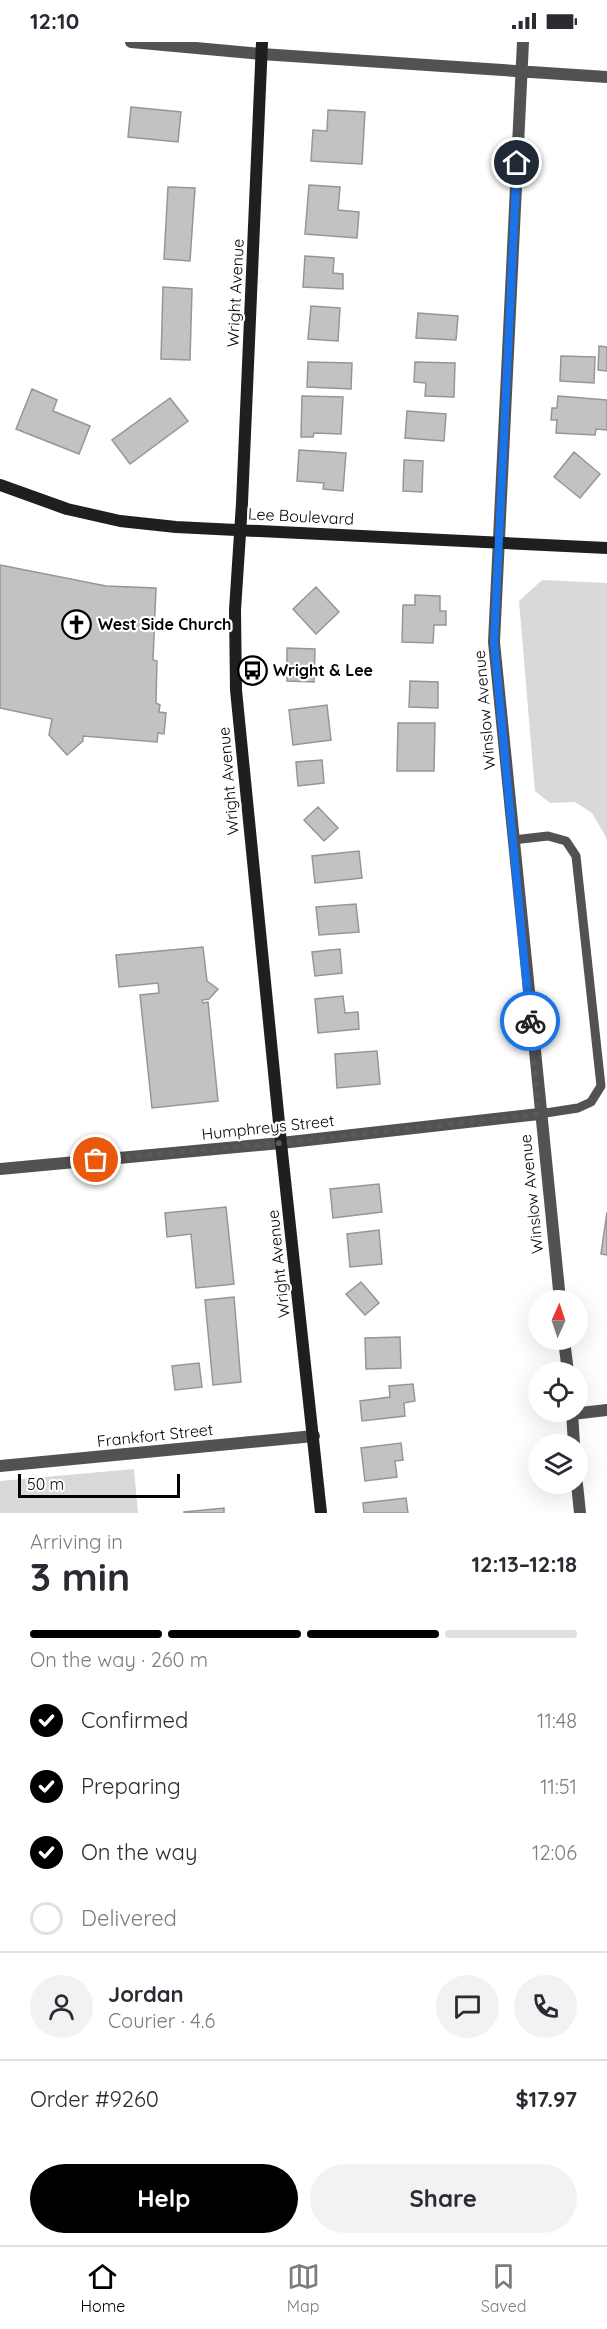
<!DOCTYPE html>
<html lang="en">
<head>
<meta charset="utf-8">
<style>
	:root { --surface:#fff; --page:#f2f2f3; --text:#2b2b33; --muted:#7c7c81; --line:#e1e1e2; --accent:#000 }
	body { margin:0; font-family:Quicksand,sans-serif; background:var(--page); color:var(--text); height:100vh; display:flex; flex-direction:column; font-size:22px; white-space:nowrap }
	* { box-sizing:border-box; margin:0 }
	p { font-size:20px; color:var(--muted) }
	.icon { flex:none; width:33px; height:33px; fill:none; stroke:currentColor; stroke-width:2; stroke-linecap:round; stroke-linejoin:round }
	.map { position:relative; height:1471px; overflow:hidden }
	.sheet { display:flex; flex-direction:column; background:var(--surface); flex:1 }
	.sheet>* { flex:none }
	.needle { width:39px; rotate:3deg }
	.tools { position:absolute; left:528px; top:1248px; display:grid; gap:12px }
	.tools a { display:grid; place-items:center; width:60px; height:60px; border-radius:50%; background:var(--surface); box-shadow:0 6px 24px #0002; font-size:30px }
	.scale { position:absolute; left:18px; bottom:15px; width:162px; box-sizing:border-box; padding-left:6px; border:3px solid #000; border-top:0; font-size:16px; line-height:21px; white-space:nowrap; color:#000; -webkit-text-stroke:4px #fff; paint-order:stroke }
	.pin { position:absolute; display:grid; place-items:center; width:51px; height:51px; color:#fff; margin:-26px; border:3px solid #fff; border-radius:50%; box-shadow:0 2px 6px #0007 }
	.courier { position:absolute; display:grid; place-items:center; width:60px; height:60px; margin:-30px; border:4px solid #1a73e8; border-radius:50%; background:#fff; color:#222; box-shadow:0 2px 8px #0007 }
	.head em { font-style:normal; font-weight:700 }
	.head div { display:flex; flex-direction:column-reverse }
	.head { display:flex; align-items:center; justify-content:space-between; height:102px; padding:0 30px }
	h1 { font-size:39px; font-weight:700; line-height:45px }
	.bar { display:grid; grid-template-columns:repeat(4,1fr); gap:9px 6px; align-content:center; height:72px; padding:0 30px }
	.bar i { height:8px; border-radius:4px; background:var(--line) }
	.bar .active { background:var(--accent) }
	.bar p { grid-column:span 4 }
	.line { display:flex; align-items:center; gap:15px; padding:0 30px; border-top:2px solid var(--line) }
	.line div { flex:1 }
	.round { display:grid; place-items:center; flex:none; width:63px; height:63px; border-radius:32px; background:var(--page) }
	ol { padding:0 30px; list-style:none }
	li { display:flex; align-items:center; gap:18px; height:66px }
	li p { margin-inline-start:auto }
	li .icon { padding:6px; border-radius:50%; background:var(--accent); color:#fff; stroke-width:4 }
	li:last-child { color:var(--muted) }
	li i { width:33px; height:33px; border:3px solid var(--line); border-radius:50% }
	.primary-button { display:flex; gap:12px; margin-top:auto; padding:12px 30px }
	.primary-button a { flex:1; height:69px; border-radius:36px; background:var(--accent); color:#fff; font-size:24px; font-weight:700; line-height:69px; text-align:center }
	.primary-button a+a { background:var(--page); color:var(--text) }
	.status { display:flex; justify-content:space-between; align-items:center; height:42px; padding:0 30px; background:var(--surface); direction:ltr }
	.status svg { height:16px; fill:currentColor }
	.menu { display:flex; justify-content:space-around; align-items:center; height:84px; border-top:2px solid var(--line); background:var(--surface); font-size:16px; color:var(--muted) }
	.menu a { display:grid; justify-items:center; gap:3px }
	.menu .active { color:var(--accent) }
	.map>svg:first-child { display:block }
</style>
</head>
<body>
<div class="status"><b>12:10</b><svg viewBox="0 0 49 12"><path d="M0 12V9h3v3zM5 12V6h3v6zM10 12V3h3v9zM15 12V0h3v12zM26 1h20v11H26zM47 4h2v5h-2z"/></svg></div>
<div class="map">
<svg width="607" height="1471" viewBox="0 0 607 1471">
	<rect width="100%" height="100%" fill="#fff"/>
	<path fill="#d9d9d9" d="M542 538 607 541V800L606 795 592 771 575 760 550 761 535 749 519 559Z
		M134 1427 138 1471H0V1439Z"/>
	<path fill="#c2c2c2" stroke="#969696" stroke-width="1.5" d="M131 65 181 70 178 100 128 95Z
		M328 68 365 70 362 122 311 119 313 88 327 89Z
		M309 143 340 145 338 168 359 170 357 196 305 192Z
		M168 145 195 146 190 219 164 217Z
		M305 214 334 216 333 231 343 232V247L303 245Z
		M163 245 192 247 190 318 161 317Z
		M311 264 340 266 338 299 308 297Z
		M418 271 458 274 456 298 416 296Z
		M599 304 607 305V329L598 328Z
		M561 314 595 315 594 341 560 339Z
		M308 320 352 321 351 347 307 345Z
		M415 320 455 321 454 355 425 354 426 341 414 340Z
		M32 347 57 358 53 369 90 384 79 412 16 387Z
		M302 354 343 355 341 392 314 391 313 395H301Z
		M558 354 607 358V388L596 387 595 393 556 391 557 378H551L552 366H557Z
		M170 356 188 379 130 422 112 398Z
		M407 369 446 372 444 399 405 396Z
		M299 408 346 411 343 449 323 447 324 441 297 439Z
		M574 410 600 432 580 456 554 435Z
		M404 418 423 419 422 450 403 449Z
		M0 523 106 544 156 546 153 618 157 619 156 661 160 663 159 670 166 671 164 692 158 691 157 700 83 694V699L67 713 49 693 52 677 0 666Z
		M316 545 339 570 316 592 293 567Z
		M415 553 440 554V569H446V583H434L433 601 402 600 403 563H415Z
		M287 606 315 607 314 640 287 639Z
		M410 639 438 640V666L409 665Z
		M327 663 331 698 293 703 289 668Z
		M398 681H435L434 729H397Z
		M322 718 324 741 298 744 296 720Z
		M318 765 338 786 324 799 304 778Z
		M359 809 362 836 315 841 312 814Z
		M356 862 359 890 319 893 316 865Z
		M203 905 207 939 218 947 209 957 202 958 203 961 208 960 218 1059 152 1066 140 953 159 951 158 941 119 945 116 913Z
		M340 907 342 931 315 934 312 910Z
		M343 954 345 971 358 970 359 987 318 991 315 957Z
		M377 1009 380 1042 337 1046 335 1012Z
		M379 1142 382 1170 333 1176 330 1147Z
		M226 1165 234 1242 196 1246 191 1192 167 1195 165 1171Z
		M607 1170V1213L601 1212Z
		M379 1188 382 1222 350 1225 347 1192Z
		M361 1240 379 1261 365 1273 346 1252Z
		M234 1255 241 1340 213 1343 205 1258Z
		M400 1295 401 1326 366 1327 365 1296Z
		M199 1321 202 1345 175 1348 172 1324Z
		M413 1342 415 1359 404 1361 405 1374 362 1379 360 1359 390 1355 389 1344Z
		M401 1401 403 1418 395 1419 397 1435 365 1439 361 1406Z
		M406 1456 408 1471H364L363 1461Z
		M224 1466V1471H184V1470Z"/>
	<g fill="none" stroke-linecap="round" stroke-linejoin="round">
		<path stroke="#525252" stroke-width="9" d="M513 798 548 794 566 799 576 814 601 1044 591 1060 578 1066 539 1072"/>
		<path stroke="#525252" stroke-width="12" d="M131 0 261 12 607 35
			M523 0 494 600 560 1258
			M0 1127 281 1101 539 1072
			M564 1298 568 1330
			M572 1370 574 1402
			M572 1372 607 1368
			M0 1424 314 1394
			M577 1442 580 1471"/>
		<path stroke="#1f1f1f" stroke-width="12" d="M262 0 242 461 235 568 236 648 281 1101 321 1471
			M0 443 67 467 120 479 176 485 607 506"/>
	</g>
	<g fill="none" stroke-linecap="round" stroke-linejoin="round">
		<path stroke="#595959" stroke-width="6" stroke-dasharray="0 10.8" d="M96 1118 281 1101 539 1072 530 979"/>
		<path stroke="#1a73e8" stroke-width="8" d="M517 121 494 600 530 979"/>
	</g>
	<defs>
		<symbol id="church-ring" viewBox="-11 -11 22 22"><circle r="9.5" fill="#fff" stroke="#000" stroke-width="1.5"/><path d="M-1.2-6h2.4v3.5h3.3v2.4h-3.3V6h-2.4V-.1h-3.3v-2.4h3.3Z" fill="#000"/></symbol>
		<symbol id="bus-ring" viewBox="-11 -11 22 22"><circle r="9.5" fill="#fff" stroke="#000" stroke-width="1.5"/><path d="M-5-6H5V4H4V6H2V4H-2V6H-4V4H-5ZM-3.5-4V0h7V-4ZM-3.5 1.2v1.5H-2V1.2ZM2 1.2v1.5H3.5V1.2Z" fill="#000"/></symbol>
	</defs>
	<g fill-rule="evenodd">
		<use href="#church-ring" x="60" y="566" width="33" height="33"/>
		<use href="#bus-ring" x="236" y="612" width="33" height="33"/>
	</g>
	<g text-anchor="middle" dominant-baseline="central" stroke-width="4.5" stroke-linejoin="round" paint-order="stroke">
		<g font-size="16" fill="#000" stroke="#fff">
			<text transform="translate(235 251) rotate(-87)">Wright Avenue</text>
			<text transform="translate(301 474) rotate(3)">Lee Boulevard</text>
			<text transform="translate(484 668) rotate(-95)">Winslow Avenue</text>
			<text transform="translate(228 739) rotate(-95)">Wright Avenue</text>
			<text transform="translate(268 1085) rotate(-6)">Humphreys Street</text>
			<text transform="translate(531 1152) rotate(-96)">Winslow Avenue</text>
			<text transform="translate(278 1222) rotate(-96)">Wright Avenue</text>
			<text transform="translate(155 1393) rotate(-6)">Frankfort Street</text>
		</g>
		<g font-size="16" font-weight="bold" fill="#000" stroke="#fff" text-anchor="start">
			<text x="98" y="582">West Side Church</text>
			<text x="273" y="628">Wright &amp; Lee</text>
		</g>
	</g>
</svg>
<div class="tools">
<a><svg class="needle" viewBox="-14 -14 28 28"><path d="M0-13l5 13h-10z" fill="#e53935"/><path d="M0 13l5-13h-10z" fill="#7c7c81"/></svg></a>
<a><svg class="icon" aria-label="locate" viewBox="0 0 24 24"><circle cx="12" cy="12" r="6"/><path d="M12 2v4M12 18v4M2 12h4M18 12h4"/></svg></a>
<a><svg class="icon" aria-label="layers" viewBox="0 0 24 24"><path d="M12 4l9 5-9 5-9-5zM3 14l9 5 9-5"/></svg></a>
</div>
<div class="scale">50 m</div>
<div class="pin" style="left:96px;top:1118px;background:#ea580c"><svg class="icon" aria-label="bag" viewBox="0 0 24 24"><path d="M5 8h14l-1 12H6zM9 8a3 3 0 0 1 6 0"/></svg></div>
<div class="pin" style="left:517px;top:121px;background:#1f2937"><svg class="icon" aria-label="home" viewBox="0 0 24 24"><path d="M3 11l9-7 9 7M6 9v11h12V9"/></svg></div>
<div class="courier" style="left:530px;top:979px"><svg class="icon" aria-label="bike" viewBox="0 0 24 24"><circle cx="6" cy="16" r="4"/><circle cx="18" cy="16" r="4"/><path d="M6 16l4-8h5l3 8M10 8l3 8H6M13 5h3"/></svg></div>
</div>
<section class="sheet">
<div class="head"><div><h1>3 min</h1><p>Arriving in</p></div><em>12:13–12:18</em></div>
<div class="bar"><i class="active"></i><i class="active"></i><i class="active"></i><i></i><p>On the way · 260 m</p></div>
<ol>
<li><svg class="icon" aria-label="check" viewBox="0 0 24 24"><path d="M5 12l5 5 9-10"/></svg>Confirmed<p>11:48</p></li>
<li><svg class="icon" aria-label="check" viewBox="0 0 24 24"><path d="M5 12l5 5 9-10"/></svg>Preparing<p>11:51</p></li>
<li><svg class="icon" aria-label="check" viewBox="0 0 24 24"><path d="M5 12l5 5 9-10"/></svg>On the way<p>12:06</p></li>
<li><i></i>Delivered</li>
</ol>
<div class="line" style="height:108px"><a class="round"><svg class="icon" aria-label="person" viewBox="0 0 24 24"><circle cx="12" cy="8" r="4"/><path d="M4 21q1-7 8-7t8 7"/></svg></a><div><b>Jordan</b><p>Courier · 4.6</p></div><a class="round"><svg class="icon" aria-label="chat" viewBox="0 0 24 24"><path d="M4 5h16v11H9l-5 4z"/></svg></a><a class="round"><svg class="icon" aria-label="phone" viewBox="0 0 24 24"><path d="M5 4h4l2 5-3 2q2 4 5 5l2-3 5 2v4C11 20 4 13 5 4z"/></svg></a></div>
<div class="line" style="height:78px"><div>Order #9260</div><b>$17.97</b></div>
<div class="primary-button"><a>Help</a><a>Share</a></div>
</section>
<nav class="menu">
<a class="active"><svg class="icon" aria-label="home" viewBox="0 0 24 24"><path d="M3 11l9-7 9 7M6 9v11h12V9"/></svg>Home</a>
<a><svg class="icon" aria-label="map" viewBox="0 0 24 24"><path d="M3 6l6-2 6 2 6-2v14l-6 2-6-2-6 2zM9 4v14M15 6v14"/></svg>Map</a>
<a><svg class="icon" aria-label="saved" viewBox="0 0 24 24"><path d="M7 4h10v16l-5-4-5 4z"/></svg>Saved</a>
</nav>
</body>
</html>
